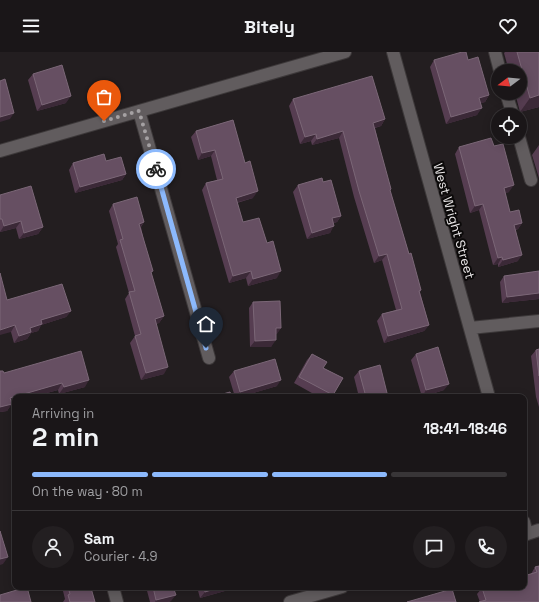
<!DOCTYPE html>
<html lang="en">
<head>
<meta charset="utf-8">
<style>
	:root { --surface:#1a1618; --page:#231f21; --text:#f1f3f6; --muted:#9f9fa2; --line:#383537; --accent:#8cb9fc }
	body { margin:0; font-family:"Space Grotesk",sans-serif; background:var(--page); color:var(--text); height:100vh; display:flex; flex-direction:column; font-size:15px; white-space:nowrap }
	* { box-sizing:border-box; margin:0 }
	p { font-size:13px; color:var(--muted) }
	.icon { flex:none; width:22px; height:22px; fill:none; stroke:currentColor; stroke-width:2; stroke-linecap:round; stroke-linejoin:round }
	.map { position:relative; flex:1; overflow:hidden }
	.side { position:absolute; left:12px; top:342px; width:515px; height:196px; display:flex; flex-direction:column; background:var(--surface); border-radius:8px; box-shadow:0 2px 10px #0003,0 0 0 1px var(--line) }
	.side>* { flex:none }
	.needle { width:26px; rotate:254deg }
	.controls { position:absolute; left:491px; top:12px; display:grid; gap:8px }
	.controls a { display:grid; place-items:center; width:36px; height:36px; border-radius:50%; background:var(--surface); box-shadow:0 2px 10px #0003,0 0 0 1px var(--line); font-size:20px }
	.pin { position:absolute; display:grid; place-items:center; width:34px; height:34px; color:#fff; margin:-41px -17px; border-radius:50% 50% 50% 0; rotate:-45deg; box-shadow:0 0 4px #0007 }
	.pin .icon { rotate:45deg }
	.courier { position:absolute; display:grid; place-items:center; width:40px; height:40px; margin:-20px; border:3px solid #8cb9fc; border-radius:50%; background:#fff; color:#222; box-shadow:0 1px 5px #0007 }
	.summary em { font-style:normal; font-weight:700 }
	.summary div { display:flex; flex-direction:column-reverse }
	.summary { display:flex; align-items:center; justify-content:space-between; height:68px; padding:0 20px }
	h1 { font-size:26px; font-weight:700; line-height:30px }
	.bar { display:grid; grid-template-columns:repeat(4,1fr); gap:6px 4px; align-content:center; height:48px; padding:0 20px }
	.bar i { height:5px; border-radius:3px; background:var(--line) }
	.bar .selected { background:var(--accent) }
	.bar p { grid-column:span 4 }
	.line { display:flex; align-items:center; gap:10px; padding:0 20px; border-top:1px solid var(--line) }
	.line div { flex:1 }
	.round { display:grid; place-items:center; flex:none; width:42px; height:42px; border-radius:21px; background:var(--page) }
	header { display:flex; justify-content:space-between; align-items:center; height:52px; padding:0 20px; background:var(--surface); font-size:18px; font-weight:700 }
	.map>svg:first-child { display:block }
</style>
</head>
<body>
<header><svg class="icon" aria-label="menu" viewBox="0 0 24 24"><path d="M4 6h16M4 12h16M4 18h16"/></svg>Bitely<svg class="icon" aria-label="heart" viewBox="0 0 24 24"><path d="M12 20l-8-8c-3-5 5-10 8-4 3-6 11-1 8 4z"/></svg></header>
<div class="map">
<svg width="539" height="550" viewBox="0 0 539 550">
	<rect width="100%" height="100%" fill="#231e20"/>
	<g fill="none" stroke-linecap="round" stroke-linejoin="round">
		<defs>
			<path id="street" d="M393 0 489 345
				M495 0 500 19
				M506 41 513 63
				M139 59 209 306
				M519 85 531 128
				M0 99 345 0
				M470 276 539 269
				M524 470 527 482
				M524 483 539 478
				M113 535 117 550
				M290 550 342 535"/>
		</defs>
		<use href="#street" stroke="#3d393a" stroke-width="14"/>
		<use href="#street" stroke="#615c5e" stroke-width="12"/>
	</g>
	<path fill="#563d51" d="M505 0H539V55L520 60 515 41H520V19H509L504 1Z
		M434 8H468L489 43 485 50 481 51 477 63 446 72 430 15Z
		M33 22 66 51 37 59 28 28Z
		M293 47 385 67 381 74 375 76 390 139 409 202 421 238 420 240 429 273 424 279 384 291 377 269 382 262 396 258 382 208 374 211 354 145 339 86 312 93 311 89 300 92 289 54Z
		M233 68 253 146 237 151 243 170 277 226 248 234 246 226 229 231 202 138 206 131 217 128 211 104 198 108 191 85 196 79Z
		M539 93V126L532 103Z
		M494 94 509 140 505 141 510 160 522 171 518 177 516 178 518 209 498 215V212L493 213 479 158 470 161 455 102 459 95Z
		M73 111 126 122 122 128 75 141 69 118Z
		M323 130 341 164 337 170 334 171 330 181 307 187 293 140 298 133Z
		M0 143 43 175 38 182 19 187 16 176 0 180Z
		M113 152 144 170 141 175 151 222 164 264 159 271 156 272 164 322 141 328 130 291 135 284 125 247 129 241 116 195 118 192 109 159Z
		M539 219V247L502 251 500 230 504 224Z
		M7 248 71 259 66 265 41 273 38 279 31 281 27 287 14 291 11 280Z
		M253 250 281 276 276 282 271 295H250L249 256Z
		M539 297V355L536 345 531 304 536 298Z
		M312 302 323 316 343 326 332 345H319L294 331 307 308Z
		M416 302 444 338 422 345 411 308Z
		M0 319 4 321 85 335 59 342 58 338 32 345H15V350L12 351 7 359 0 360Z
		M234 319 277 334 240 345H235L229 325Z
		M359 319 388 345H359L354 325Z
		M539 514V550H480L477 542 482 536 531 522 535 515Z
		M62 535H90L95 550H63L65 547Z
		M146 535H173L171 549 168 550H150Z
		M197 535H239L200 546Z"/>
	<path fill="#3b2937" d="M489 43 485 50 475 53 479 46Z
		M539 43V55L520 60 530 46Z
		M71 44 66 51 37 59 42 53Z
		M482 56 477 63 446 72 451 65Z
		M14 61 10 67 0 70V65Z
		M385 67 381 74 369 77 373 71Z
		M343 79 339 86 312 93 317 87Z
		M316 82 311 89 300 92 305 85Z
		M215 98 211 104 198 108 202 101Z
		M126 122 122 128 75 141 80 135Z
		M514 133 509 140 499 143 504 136Z
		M258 139 253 146 231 152 236 146Z
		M483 152 479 158 470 161 475 154Z
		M341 164 337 170 327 173 332 166Z
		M21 169 16 176 0 180 4 174Z
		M144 170 139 177V172Z
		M522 171 518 177 510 179 514 173Z
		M334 174 330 181 307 187 312 181Z
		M43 175 38 182 19 187 24 181Z
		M387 202 382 208 374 211 379 204Z
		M522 203 518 209 498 215 503 208Z
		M502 205 498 212 493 213 498 206Z
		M251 219 246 226 229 231 233 224Z
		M281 219 277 226 248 234 253 227Z
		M539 241V247L502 251 507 245Z
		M71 259 66 265 41 273 38 279 31 281 27 287 14 291 19 284 41 268Z
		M164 264 159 271 150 274 155 267Z
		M15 273 11 280 0 283V278Z
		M429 273 424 279 384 291 388 284Z
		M276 276H281L277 282H271Z
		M276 288 271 295H250L255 289Z
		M168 315 164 322 141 328 146 321Z
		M89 328 85 335 59 342 64 335Z
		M281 328 277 334 240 345H236L240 340Z
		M62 331 58 338 32 345H15V350L6 353 10 346Z
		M449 332 444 338 422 345 426 338Z
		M12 352 7 359 0 360V355Z
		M8 505 3 512 0 513V507Z
		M221 535H239L200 546 205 540Z
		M176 543 171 549 168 550H155L156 548Z"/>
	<path fill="#664f62" stroke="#7b6777" d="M462 0H466L468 8 478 5 489 43 479 46 482 56 451 65 434 8Z
		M517 0H539V43L530 46Z
		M62 13 71 44 42 53 33 22Z
		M372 24 385 67 373 71 391 137 390 138 409 202 411 201 421 238 419 239 429 273 388 284 382 262 402 257 387 202 379 204 359 139 343 79 317 87 316 82 305 85 293 47Z
		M5 27 14 61 0 65V29Z
		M233 68 245 111 250 109 258 139 236 146 243 170 259 166 267 191 273 189 281 219 253 227 251 219 233 224 206 131 223 127 215 98 202 101 196 79Z
		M491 86 494 94 503 92 514 133 504 136 510 160 519 158 522 171 514 173 522 203 503 208 502 205 498 206 483 152 475 154 459 95Z
		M104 102 106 109 121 105 126 122 80 135 73 111Z
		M322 126 323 130 331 128 341 164 332 166 334 174 312 181 298 133Z
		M31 134 43 175 24 181 21 169 4 174 2 167H0V143Z
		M137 145 144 170 139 172 153 219 151 220 164 264 155 267 168 315 146 321 135 284 141 282 129 240 135 239 120 188 123 187 113 152Z
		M539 219V241L507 245 504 224Z
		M0 221 7 248 62 232 71 259 41 268 42 272 30 276 31 280 19 284 15 273 0 278Z
		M280 249 281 276H276V288L255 289 253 250Z
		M438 295 449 332 426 338 416 302Z
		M539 297V324L536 298Z
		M81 299 89 328 64 335 62 331 10 346 12 352 0 355V319H3L4 321Z
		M312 302 327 310 323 316 343 326 333 343 299 325Z
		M275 307 281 328 240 340 234 319Z
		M380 313 388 345H366L359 319Z
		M230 340 232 345H212Z
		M0 479 8 505 0 507Z
		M539 514V550H479L486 548 482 536 484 535H524V524L537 520 535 515Z
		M27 535 31 550H0V543Z
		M68 535H90V537L91 536 95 550H70L68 543 70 542Z
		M153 535H173L176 543 156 548Z
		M204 535H221L205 540Z
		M452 537 456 550H407Z"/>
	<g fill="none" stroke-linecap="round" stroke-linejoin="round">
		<path stroke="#a5a1a3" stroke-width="4" stroke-dasharray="0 7.2" d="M104 69 139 59 156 117"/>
		<path stroke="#8cb9fc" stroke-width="5" d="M156 117 206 296"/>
	</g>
	<g text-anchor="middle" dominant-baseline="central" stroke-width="4" stroke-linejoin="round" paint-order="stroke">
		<g font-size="13" fill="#ebe8e9" stroke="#0b0909">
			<text transform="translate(454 169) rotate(74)">West Wright Street</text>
		</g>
	</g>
</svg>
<div class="controls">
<a><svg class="needle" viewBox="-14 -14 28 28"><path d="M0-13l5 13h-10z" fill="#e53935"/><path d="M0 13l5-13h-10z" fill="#9f9fa2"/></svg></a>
<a><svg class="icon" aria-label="locate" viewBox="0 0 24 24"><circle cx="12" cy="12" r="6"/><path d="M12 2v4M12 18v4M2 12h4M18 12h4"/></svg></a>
</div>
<div class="pin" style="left:104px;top:69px;background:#ea580c"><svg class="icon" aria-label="bag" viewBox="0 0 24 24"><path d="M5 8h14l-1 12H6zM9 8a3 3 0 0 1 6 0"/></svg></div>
<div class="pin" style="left:206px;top:296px;background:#1f2937"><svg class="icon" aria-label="home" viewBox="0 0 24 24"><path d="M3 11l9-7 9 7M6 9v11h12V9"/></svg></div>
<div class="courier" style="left:156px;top:117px"><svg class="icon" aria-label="bike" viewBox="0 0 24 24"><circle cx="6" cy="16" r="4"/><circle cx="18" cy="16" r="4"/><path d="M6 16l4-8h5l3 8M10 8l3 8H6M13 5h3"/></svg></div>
<section class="side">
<div class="summary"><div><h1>2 min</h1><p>Arriving in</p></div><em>18:41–18:46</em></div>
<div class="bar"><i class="selected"></i><i class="selected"></i><i class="selected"></i><i></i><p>On the way · 80 m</p></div>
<div class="line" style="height:72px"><a class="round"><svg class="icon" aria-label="person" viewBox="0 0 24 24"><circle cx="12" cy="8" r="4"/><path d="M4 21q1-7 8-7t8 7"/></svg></a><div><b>Sam</b><p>Courier · 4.9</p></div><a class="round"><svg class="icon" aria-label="chat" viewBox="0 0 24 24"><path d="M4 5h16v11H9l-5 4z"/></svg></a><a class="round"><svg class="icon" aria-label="phone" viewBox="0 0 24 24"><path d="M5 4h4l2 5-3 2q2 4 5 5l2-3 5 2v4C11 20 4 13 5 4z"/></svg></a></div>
</section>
</div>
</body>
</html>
